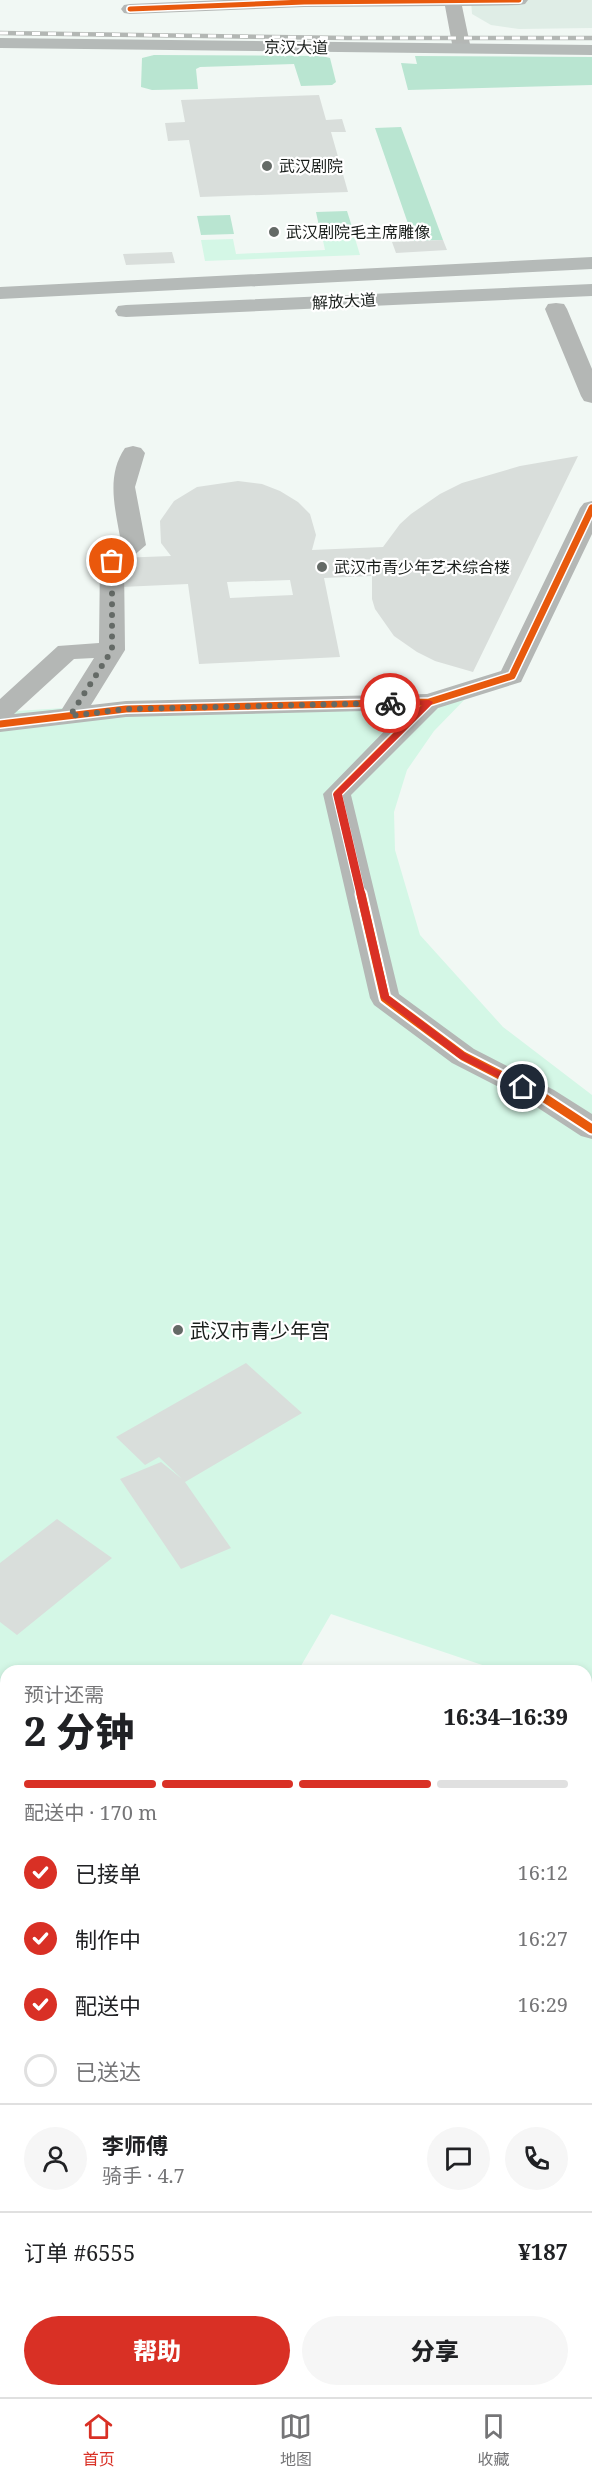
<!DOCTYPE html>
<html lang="zh">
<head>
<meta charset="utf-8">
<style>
	:root { --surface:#fff; --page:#f6f6f6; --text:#202124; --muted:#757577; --line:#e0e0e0; --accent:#d93025 }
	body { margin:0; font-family:"Noto Serif","Noto Sans SC",serif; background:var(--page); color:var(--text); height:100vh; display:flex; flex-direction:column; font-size:22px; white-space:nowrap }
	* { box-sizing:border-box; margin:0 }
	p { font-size:20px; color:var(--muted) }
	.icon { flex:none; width:33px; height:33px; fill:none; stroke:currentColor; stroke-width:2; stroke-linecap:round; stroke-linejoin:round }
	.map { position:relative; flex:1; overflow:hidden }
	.side { position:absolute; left:0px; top:1665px; width:592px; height:732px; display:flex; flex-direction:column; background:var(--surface); border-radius:18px 18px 0 0; box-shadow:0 3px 9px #0003 }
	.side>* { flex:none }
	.pin { position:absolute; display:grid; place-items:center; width:51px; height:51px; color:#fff; margin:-26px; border:3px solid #fff; border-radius:50%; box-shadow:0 2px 6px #0007 }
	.courier { position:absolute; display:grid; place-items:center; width:60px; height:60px; margin:-30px; border:4px solid #d93025; border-radius:50%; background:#fff; color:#222; box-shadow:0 2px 8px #0007 }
	.headline em { font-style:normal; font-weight:800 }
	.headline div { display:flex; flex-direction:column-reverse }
	.headline { display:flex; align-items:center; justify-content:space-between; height:102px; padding:0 24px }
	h1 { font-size:39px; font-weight:800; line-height:45px }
	.bar { display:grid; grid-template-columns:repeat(4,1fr); gap:9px 6px; align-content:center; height:72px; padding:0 24px }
	.bar i { height:8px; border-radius:4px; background:var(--line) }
	.bar .on { background:var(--accent) }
	.bar p { grid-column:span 4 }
	.line { display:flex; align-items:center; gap:15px; padding:0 24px; border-top:2px solid var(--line) }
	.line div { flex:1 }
	.round { display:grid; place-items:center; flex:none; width:63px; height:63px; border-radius:32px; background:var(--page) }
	ol { padding:0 24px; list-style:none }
	li { display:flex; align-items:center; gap:18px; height:66px }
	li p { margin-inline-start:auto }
	li .icon { padding:6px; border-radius:50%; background:var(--accent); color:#fff; stroke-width:4 }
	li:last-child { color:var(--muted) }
	li i { width:33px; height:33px; border:3px solid var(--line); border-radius:50% }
	.action { display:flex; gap:12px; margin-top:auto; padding:12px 24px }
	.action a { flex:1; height:69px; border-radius:36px; background:var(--accent); color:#fff; font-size:24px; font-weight:800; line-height:69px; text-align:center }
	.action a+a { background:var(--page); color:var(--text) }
	.tab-bar { display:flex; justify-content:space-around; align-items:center; height:84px; border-top:2px solid var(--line); background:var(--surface); font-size:16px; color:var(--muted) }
	.tab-bar a { display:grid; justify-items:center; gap:3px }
	.tab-bar .on { color:var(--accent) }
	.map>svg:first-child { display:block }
</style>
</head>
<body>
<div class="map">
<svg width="592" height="2397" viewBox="0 0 592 2397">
	<rect width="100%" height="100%" fill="#f1f8f4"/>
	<path fill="#dfede6" d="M471 0H592V28L519 29 491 25 472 14Z"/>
	<path fill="#d4f7e6" d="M354 235 360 255 205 261 201 240 233 239 236 254 325 250 322 236Z
		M470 694 434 731 407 770 394 812 395 850 420 935 503 1027 592 1095V1702L587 1700 586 1671H500L331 1614 298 1671H6V2391H586V2258L592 2247V2397H0V712L112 705Z"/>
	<path fill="#b9e5d1" d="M154 55 322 56 330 58 336 82 332 85 301 86 294 64 200 67 196 69 198 89 152 90 141 87 142 58Z
		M415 56 592 57V85L408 90 401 63 417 64Z
		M401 127 443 240 414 241 375 128Z
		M347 211 353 230 320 231 316 212Z
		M230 215 234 234 201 235 197 216Z"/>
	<path fill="#d9dedb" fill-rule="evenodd" d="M319 95 326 120 342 119 346 132H331L348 192 200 197 189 140 168 141 165 123 185 122 181 100Z
		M443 240 447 250 396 253 392 242Z
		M172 252 175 263 126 265 123 254Z
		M578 456 473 672 435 661 417 652 394 636 375 609 372 599V576L324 578 340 657 199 664 188 584 121 587 118 558 171 556 161 543 160 521 174 501 197 487 238 481 262 484 280 491 298 502 310 514 316 535 312 550 383 547 400 524 411 514 440 494 462 483 520 466ZM290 580 293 595 230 598 227 582Z
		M246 1363 302 1413 185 1482 231 1548 181 1569 120 1479 161 1462 182 1479 159 1457 145 1465 116 1437Z
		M57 1519 112 1558 17 1635 0 1622V1563Z
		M0 1801 6 1803V1817L0 1829Z
		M6 1888V1980L3 1985 0 1984V1898Z"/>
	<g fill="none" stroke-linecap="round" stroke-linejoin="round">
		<path fill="#b4b7b5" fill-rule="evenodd" d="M224 0H528L525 4 519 5 462 6 471 49 468 53H456L453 49 445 6 304 7 130 14 124 13 121 9 124 5 130 4Z
			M556 303 564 304 567 309 592 369V403L584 401 581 396 545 309 548 304Z
			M133 446 141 448 145 453 135 487 146 545 124 564 125 650 91 705 126 701 427 694 501 671 580 508 584 503 592 501V534L521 682 438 708 351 795 399 994 474 1049 554 1090 592 1114V1139L581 1136 532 1104 452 1063 374 1005 370 998 323 794 405 710 126 717 0 732V699L58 646 99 643 100 561 121 543C116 511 105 477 125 448ZM94 658 62 709 14 714 74 659Z
			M586 1778 592 1780V1814L586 1812Z
			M592 1849V1891L586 1893V1851Z
			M592 2081V2130L586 2132V2083Z
			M0 2124 6 2126V2168L0 2166Z"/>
		<path fill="#b5bab8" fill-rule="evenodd" d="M0 38 592 45V55L0 48Z
			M592 257V269L0 299V287Z
			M592 284V296L126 317 118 316 115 311 118 306 126 305Z"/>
		<defs>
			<path id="rail" d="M0 33 348 38H592"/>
		</defs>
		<use href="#rail" stroke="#b3b7b4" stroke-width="4.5"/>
		<use href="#rail" stroke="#fff" stroke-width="3" stroke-dasharray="8" stroke-linecap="butt"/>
		<defs>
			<path id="cycleway-far2" d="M130 9 304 2 519 0"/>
			<path id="cycleway-far1" d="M0 724 126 709 429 702
				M361 896 337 794 429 702 512 676 592 508"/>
			<path id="cycleway" d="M361 894 385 998 463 1056 543 1097 592 1129"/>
		</defs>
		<use href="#cycleway-far2" stroke="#fff" stroke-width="8"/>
		<use href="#cycleway-far1" stroke="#fff" stroke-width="10"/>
		<use href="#cycleway" stroke="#fff" stroke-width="13"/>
		<use href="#cycleway-far2" stroke="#e8590c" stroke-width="5"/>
		<use href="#cycleway-far1" stroke="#e8590c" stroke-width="7"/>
		<use href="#cycleway" stroke="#e8590c" stroke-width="9"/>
	</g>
	<path fill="#d93025" d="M429 700 433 702 432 704 342 794 389 996 466 1054 526 1085 528 1087 523 1090 459 1058 381 998 333 794 422 705 390 706 387 705V702Z"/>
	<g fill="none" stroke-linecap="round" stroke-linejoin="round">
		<path stroke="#646a66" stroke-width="6" stroke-dasharray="0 10.8" d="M112 561V650L70 716 126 709 390 703"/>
	</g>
	<g fill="#646a66" stroke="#fff" stroke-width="2">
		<circle cx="267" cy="166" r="6"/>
		<circle cx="274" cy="232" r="6"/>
		<circle cx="322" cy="567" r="6"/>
		<circle cx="178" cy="1330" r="6"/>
	</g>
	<g text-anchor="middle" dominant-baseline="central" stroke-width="4.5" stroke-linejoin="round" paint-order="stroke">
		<g font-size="16" fill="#181d1a" stroke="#fff">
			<text transform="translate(296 47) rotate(1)">京汉大道</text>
			<text transform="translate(344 301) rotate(-3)">解放大道</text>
		</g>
		<g font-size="16" fill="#181d1a" stroke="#fff" text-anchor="start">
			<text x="279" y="166">武汉剧院</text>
			<text x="286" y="232">武汉剧院毛主席雕像</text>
			<text x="334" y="567">武汉市青少年艺术综合楼</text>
		</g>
		<g font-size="20" fill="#181d1a" stroke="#fff" text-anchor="start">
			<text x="190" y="1330">武汉市青少年宫</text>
		</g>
	</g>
</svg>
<div class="pin" style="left:112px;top:561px;background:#ea580c"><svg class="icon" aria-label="bag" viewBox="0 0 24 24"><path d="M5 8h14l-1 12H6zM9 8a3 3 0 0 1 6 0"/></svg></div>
<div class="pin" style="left:523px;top:1087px;background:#1f2937"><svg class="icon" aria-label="home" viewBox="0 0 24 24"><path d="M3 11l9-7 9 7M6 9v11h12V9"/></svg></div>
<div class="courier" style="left:390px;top:703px"><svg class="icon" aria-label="bike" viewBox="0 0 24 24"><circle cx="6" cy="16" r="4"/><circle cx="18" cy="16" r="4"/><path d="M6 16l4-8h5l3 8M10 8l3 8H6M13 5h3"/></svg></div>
<section class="side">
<div class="headline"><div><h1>2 分钟</h1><p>预计还需</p></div><em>16:34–16:39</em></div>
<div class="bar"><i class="on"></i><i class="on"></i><i class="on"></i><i></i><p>配送中 · 170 m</p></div>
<ol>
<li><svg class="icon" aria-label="check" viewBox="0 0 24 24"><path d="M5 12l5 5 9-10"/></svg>已接单<p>16:12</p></li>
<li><svg class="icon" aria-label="check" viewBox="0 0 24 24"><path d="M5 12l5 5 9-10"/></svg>制作中<p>16:27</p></li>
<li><svg class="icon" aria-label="check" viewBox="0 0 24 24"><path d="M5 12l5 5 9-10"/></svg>配送中<p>16:29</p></li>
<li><i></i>已送达</li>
</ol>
<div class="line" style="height:108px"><a class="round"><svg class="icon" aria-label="person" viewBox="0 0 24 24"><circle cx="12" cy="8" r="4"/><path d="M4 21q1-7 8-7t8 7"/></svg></a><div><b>李师傅</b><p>骑手 · 4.7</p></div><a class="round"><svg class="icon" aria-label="chat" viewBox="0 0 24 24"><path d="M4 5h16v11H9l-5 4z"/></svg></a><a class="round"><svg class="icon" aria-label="phone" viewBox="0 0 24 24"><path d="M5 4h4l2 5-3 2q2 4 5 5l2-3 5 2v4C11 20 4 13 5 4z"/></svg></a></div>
<div class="line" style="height:78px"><div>订单 #6555</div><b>¥187</b></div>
<div class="action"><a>帮助</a><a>分享</a></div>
</section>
</div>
<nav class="tab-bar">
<a class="on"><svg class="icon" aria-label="home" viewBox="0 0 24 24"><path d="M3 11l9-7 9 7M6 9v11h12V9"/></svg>首页</a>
<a><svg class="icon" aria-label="map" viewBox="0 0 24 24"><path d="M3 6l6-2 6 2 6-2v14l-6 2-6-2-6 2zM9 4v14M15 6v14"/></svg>地图</a>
<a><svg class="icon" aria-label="saved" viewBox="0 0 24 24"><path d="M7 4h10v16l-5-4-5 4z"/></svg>收藏</a>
</nav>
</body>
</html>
